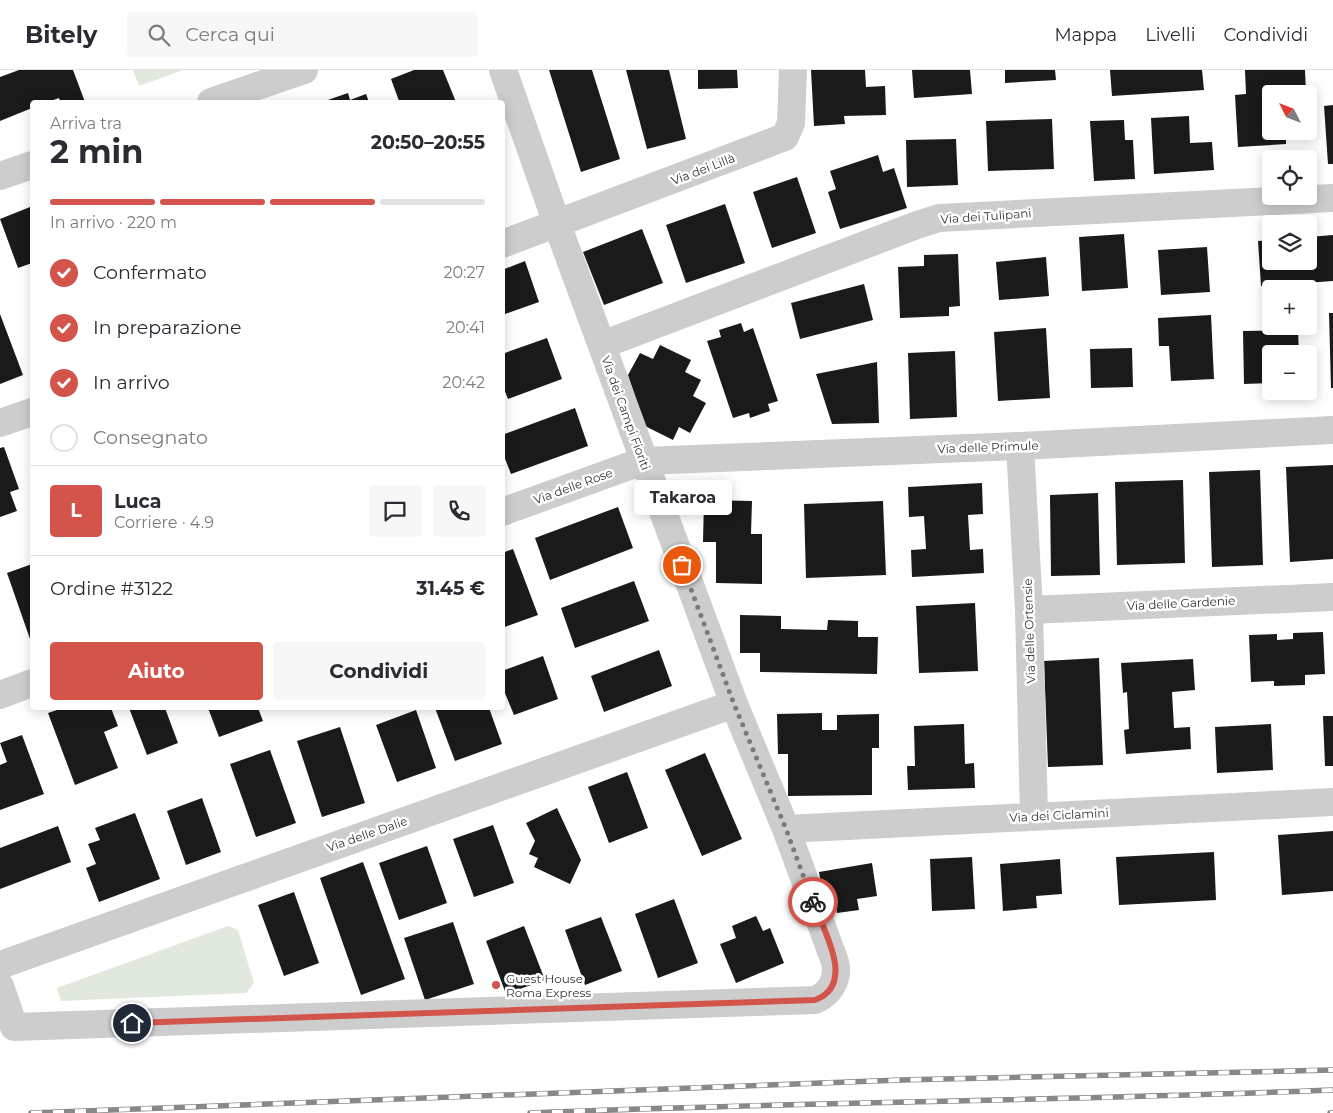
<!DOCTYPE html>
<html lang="it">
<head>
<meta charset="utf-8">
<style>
	:root { --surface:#fff; --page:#f7f7f7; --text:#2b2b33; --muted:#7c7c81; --line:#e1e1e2; --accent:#d3544b }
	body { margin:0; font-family:Montserrat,sans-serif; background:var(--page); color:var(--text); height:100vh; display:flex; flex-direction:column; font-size:19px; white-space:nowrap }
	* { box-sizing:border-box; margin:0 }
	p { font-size:16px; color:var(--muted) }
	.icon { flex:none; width:28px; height:28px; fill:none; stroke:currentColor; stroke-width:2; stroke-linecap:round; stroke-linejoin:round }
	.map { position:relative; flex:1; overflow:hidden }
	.drawer { position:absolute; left:30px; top:30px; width:475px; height:610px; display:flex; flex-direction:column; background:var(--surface); border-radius:5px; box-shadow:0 2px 12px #0003 }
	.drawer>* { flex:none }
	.needle { width:32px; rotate:312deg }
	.controls { position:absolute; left:1262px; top:15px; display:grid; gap:10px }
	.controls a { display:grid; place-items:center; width:55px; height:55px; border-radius:5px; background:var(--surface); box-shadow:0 2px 12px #0003; font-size:25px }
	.pin { position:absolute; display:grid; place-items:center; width:42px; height:42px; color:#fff; margin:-21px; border:2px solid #fff; border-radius:50%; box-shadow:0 1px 5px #0007 }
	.courier { position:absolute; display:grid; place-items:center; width:50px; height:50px; margin:-25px; border:4px solid #d3544b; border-radius:50%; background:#fff; color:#222; box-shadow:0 1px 6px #0007 }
	.bubble { position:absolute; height:35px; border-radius:5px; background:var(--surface); box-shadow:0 2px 12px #0003; font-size:16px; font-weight:700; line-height:35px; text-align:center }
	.overview em { font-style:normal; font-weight:700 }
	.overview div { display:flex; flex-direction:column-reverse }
	.overview { display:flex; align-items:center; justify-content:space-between; height:85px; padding:0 20px }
	h1 { font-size:32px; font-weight:700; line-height:38px }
	.bar { display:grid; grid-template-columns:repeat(4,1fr); gap:8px 5px; align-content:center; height:60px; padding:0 20px }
	.bar i { height:6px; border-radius:4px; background:var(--line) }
	.bar .selected { background:var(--accent) }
	.bar p { grid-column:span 4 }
	.line { display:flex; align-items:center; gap:12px; padding:0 20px; border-top:1px solid var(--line) }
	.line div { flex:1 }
	.round { display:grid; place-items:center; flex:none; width:52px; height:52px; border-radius:5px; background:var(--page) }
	ol { padding:0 20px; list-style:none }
	li { display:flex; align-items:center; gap:15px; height:55px }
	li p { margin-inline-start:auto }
	li .icon { padding:5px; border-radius:50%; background:var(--accent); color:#fff; stroke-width:4 }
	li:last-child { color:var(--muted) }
	li i { width:28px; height:28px; border:2px solid var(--line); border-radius:50% }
	.button { display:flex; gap:10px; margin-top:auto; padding:10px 20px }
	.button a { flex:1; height:58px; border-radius:5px; background:var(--accent); color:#fff; font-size:20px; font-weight:700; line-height:58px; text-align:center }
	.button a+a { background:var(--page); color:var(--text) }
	header { display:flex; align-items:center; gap:30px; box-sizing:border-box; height:70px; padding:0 25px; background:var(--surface); border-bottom:1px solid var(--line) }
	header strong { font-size:24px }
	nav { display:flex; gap:28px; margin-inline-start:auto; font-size:18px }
	.search { width:350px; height:45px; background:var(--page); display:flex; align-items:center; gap:12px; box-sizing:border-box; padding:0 18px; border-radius:5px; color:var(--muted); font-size:19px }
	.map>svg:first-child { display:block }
</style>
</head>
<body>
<header>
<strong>Bitely</strong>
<div class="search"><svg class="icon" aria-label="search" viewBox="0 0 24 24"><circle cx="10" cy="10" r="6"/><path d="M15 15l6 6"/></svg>Cerca qui</div>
<nav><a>Mappa</a><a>Livelli</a><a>Condividi</a></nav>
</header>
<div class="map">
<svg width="1333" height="1043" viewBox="0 0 1333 1043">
	<rect width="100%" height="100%" fill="#fff"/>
	<path fill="#e1e8dd" d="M133 0H183L139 16Z
		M228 856 238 860 254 913 246 923 61 931 57 918Z"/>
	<path fill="#1a1a1a" d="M19 0H73L85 32H60L59 28 48 32H32V38L0 51V7Z
		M414 0H443L456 32H396L399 31 391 9Z
		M549 0H592L620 89 581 102Z
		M626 0H669L686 69 647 79Z
		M698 0H737L738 18 698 19Z
		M811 0H865L866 17 885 16 886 45 844 46 845 54 814 56Z
		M912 0H970L972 24 914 28Z
		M1005 0H1055L1056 10 1005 13Z
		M1110 0H1202L1204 20 1112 26Z
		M1245 0H1305L1306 23 1271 24V61H1286V74L1238 77 1235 25 1246 24Z
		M348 23 350 30 366 24 369 32H322Z
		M1333 35V94H1328L1324 36Z
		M1189 46 1190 73 1212 72 1214 100 1154 104 1151 48Z
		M1052 49 1054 99 988 101 986 51Z
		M1124 50 1125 70H1133L1135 109 1094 111 1090 51Z
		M956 69 958 115 907 117 906 70Z
		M878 85 883 102 894 98 907 138 840 159 828 122 836 119 830 101Z
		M797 107 816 163 772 178 753 122Z
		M725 134 745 193 686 213 666 155Z
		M30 137 32 143V193L18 198 0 149Z
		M642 159 663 213 604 235 583 182Z
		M1124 164 1128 218 1082 221 1079 167Z
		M1333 165V211L1261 216 1258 171 1271 170V191H1309V167Z
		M1207 177 1210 222 1161 225 1158 180Z
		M958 184 960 236 949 237V246L900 248 898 197 924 196V185Z
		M1046 187 1049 226 999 230 996 192Z
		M525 191 539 232 502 245V200Z
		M864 214 873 250 800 269 791 233Z
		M1329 243H1333V318H1331Z
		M0 244 23 305 0 314Z
		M1211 245 1214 309 1171 311 1169 276H1159L1158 248Z
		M741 253 744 262 753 258 778 331 768 334 770 341 750 348 749 343 733 348 707 271 721 267 719 260Z
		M1046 258 1050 328 998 331 994 262Z
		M1298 260 1299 284H1271V313L1244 314 1243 261Z
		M547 268 562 309 508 329 502 314V284Z
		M660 275 691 290 685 302 701 310 693 326 706 333 690 363 679 357 673 370 645 356 628 305 640 283 653 289Z
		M1132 278 1133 317 1091 318 1090 279Z
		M955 281 957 347 910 349 908 283Z
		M877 292 879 353 832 354 816 304Z
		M575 338 588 376 511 404 502 381V365Z
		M4 377 19 419 10 422 17 441 0 447V378Z
		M1333 395V489L1290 492 1286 397Z
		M1260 400 1263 495 1212 497 1209 402Z
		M1183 410 1185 493 1117 495 1115 412Z
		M982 413 983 444 968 445 970 480 983 479 984 503 912 507 911 480 926 479 924 446 909 447 908 417Z
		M1098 423 1100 505 1051 506 1050 425Z
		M704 430 752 431 751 464H762V514L716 513V472H703Z
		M883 431 886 505 806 508 804 434Z
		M618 437 633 478 550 510 535 468Z
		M513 479 538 545 502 558V483Z
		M32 494V568L30 569 7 503Z
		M634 511 649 551 575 578 561 538Z
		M975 533 978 601 919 603 916 536Z
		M740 545 781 546V559L827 560 828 550 858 551V567H878L877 604 760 602V583H740Z
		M1323 562 1325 604 1305 605V615L1274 616V611L1251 612 1249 565 1277 564V570L1293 569V563Z
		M659 580 672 616 604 642 591 606Z
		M543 586 558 629 514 645 502 616V601Z
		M1099 588 1103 695 1048 697 1044 591Z
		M1193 589 1195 620 1172 622 1174 658 1190 657 1191 679 1126 684 1124 660 1129 659 1127 622 1123 623 1121 593Z
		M63 638H111L118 656 104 662 118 698 75 715 48 643Z
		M129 638H165L178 673 147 685Z
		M208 638H258L263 651 219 667Z
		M435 638H489L502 674 455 691Z
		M416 640 436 698 397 712 376 655Z
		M822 643V660H837V645L879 644V678H872V725L788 726V684H778L777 644Z
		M1323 646H1333V696H1325Z
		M964 654 965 694 974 693 975 718 908 720 907 696H915L914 656Z
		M1271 654 1273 700 1217 703 1215 657Z
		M340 657 365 733 322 747 297 671Z
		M22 665 44 724 0 740V695L7 692 0 673Z
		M270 680 296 753 256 767 230 694Z
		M705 683 742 769 702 786 665 700Z
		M627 702 648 758 609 773 588 717Z
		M202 728 221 782 186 795 167 741Z
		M557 738 581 790 570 814 534 797 538 788 529 784 535 771 526 753Z
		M135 743 160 809 99 832 86 798 96 794 88 774 100 770 95 758Z
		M493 755 514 813 474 827 453 769Z
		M58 756 71 792 0 819V778Z
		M1333 761V821L1282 825 1278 765Z
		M427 776 447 833 399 850 379 793Z
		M1214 782 1216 830 1119 835 1116 787Z
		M972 787 975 839 932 841 930 789Z
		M1060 789 1062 824 1036 826 1037 838 1003 841 1000 794Z
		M363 792 405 909 361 925 320 808Z
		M872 793 877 826 857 829 859 840 837 843 834 824 823 826 819 802Z
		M294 822 319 893 284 906 258 835Z
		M674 829 698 893 658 908 635 844Z
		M756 846 763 861 770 858 784 893 736 913 720 874 736 868 732 856Z
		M601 847 622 901 585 915 565 860Z
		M453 852 474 914 425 930 404 868Z
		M524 856 545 910 506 924 486 871Z"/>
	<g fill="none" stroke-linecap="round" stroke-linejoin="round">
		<path stroke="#cdcdcd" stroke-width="28" d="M211 32 304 0
			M0 106 32 95
			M502 174 785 67 791 53 793 0
			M602 275 917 155 939 148 1333 128
			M0 353 32 342
			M1020 376 1029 540 1034 746
			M502 442 643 391 1020 376 1333 360
			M1029 540 1333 527
			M0 625 32 613
			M786 759 1333 732
			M0 895 734 634
			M0 916 14 957 815 930C830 924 839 909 835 892L786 759 734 634 557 154 503 0"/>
		<defs>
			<path id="rail" d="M31 1043 901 1010 1333 1000
				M530 1043C797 1032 1065 1031 1333 1020
				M1330 1043H1333"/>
		</defs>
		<use href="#rail" stroke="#888" stroke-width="5.5"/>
		<use href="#rail" stroke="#fff" stroke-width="4" stroke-dasharray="11" stroke-linecap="butt"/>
	</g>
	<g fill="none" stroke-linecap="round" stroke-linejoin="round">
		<path stroke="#7a7a7a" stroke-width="5" stroke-dasharray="0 9" d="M682 495 734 634 786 759 813 832"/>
		<path stroke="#d3544b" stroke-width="6" d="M132 953 815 930C857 915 823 859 813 832"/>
	</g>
	<circle fill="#d3544b" stroke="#fff" stroke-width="2" cx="496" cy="915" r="5"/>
	<g text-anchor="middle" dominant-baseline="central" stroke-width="5" stroke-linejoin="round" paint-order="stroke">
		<g font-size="12" fill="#333" stroke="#fff">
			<text transform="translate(703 99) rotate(-21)">Via dei Lillà</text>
			<text transform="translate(986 146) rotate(-4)">Via dei Tulipani</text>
			<text transform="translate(626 343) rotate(70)">Via dei Campi Fioriti</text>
			<text transform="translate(988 377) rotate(-2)">Via delle Primule</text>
			<text transform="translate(573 416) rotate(-20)">Via delle Rose</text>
			<text transform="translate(1181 533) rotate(-3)">Via delle Gardenie</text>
			<text transform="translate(1029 561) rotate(-92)">Via delle Ortensie</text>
			<text transform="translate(1059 745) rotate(-3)">Via dei Ciclamini</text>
			<text transform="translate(367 764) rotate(-19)">Via delle Dalie</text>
		</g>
		<g font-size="12" fill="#333" stroke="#fff" text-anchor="start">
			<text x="506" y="908">Guest House<tspan x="506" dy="14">Roma Express</tspan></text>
		</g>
	</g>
</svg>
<div class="controls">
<a><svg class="needle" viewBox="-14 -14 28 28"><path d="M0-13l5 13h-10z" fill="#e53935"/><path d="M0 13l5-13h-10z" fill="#7c7c81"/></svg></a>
<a><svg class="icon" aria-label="locate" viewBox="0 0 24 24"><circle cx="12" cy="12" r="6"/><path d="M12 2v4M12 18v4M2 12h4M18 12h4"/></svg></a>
<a><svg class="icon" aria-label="layers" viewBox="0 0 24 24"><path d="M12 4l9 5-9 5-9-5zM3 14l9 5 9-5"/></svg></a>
<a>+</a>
<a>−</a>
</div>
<div class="pin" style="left:682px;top:495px;background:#ea580c"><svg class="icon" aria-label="bag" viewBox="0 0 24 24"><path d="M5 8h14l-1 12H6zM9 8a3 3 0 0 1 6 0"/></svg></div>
<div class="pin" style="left:132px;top:953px;background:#1f2937"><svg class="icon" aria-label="home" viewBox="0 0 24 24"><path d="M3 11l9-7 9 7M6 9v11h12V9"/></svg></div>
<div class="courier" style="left:813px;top:832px"><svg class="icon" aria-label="bike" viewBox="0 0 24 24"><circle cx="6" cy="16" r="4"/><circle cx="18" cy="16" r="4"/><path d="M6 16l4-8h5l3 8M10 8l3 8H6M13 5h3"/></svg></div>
<div class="bubble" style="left:634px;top:410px;width:98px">Takaroa</div>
<section class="drawer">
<div class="overview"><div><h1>2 min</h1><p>Arriva tra</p></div><em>20:50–20:55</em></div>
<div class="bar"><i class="selected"></i><i class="selected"></i><i class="selected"></i><i></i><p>In arrivo · 220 m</p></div>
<ol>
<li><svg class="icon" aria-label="check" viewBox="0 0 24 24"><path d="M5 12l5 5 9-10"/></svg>Confermato<p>20:27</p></li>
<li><svg class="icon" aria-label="check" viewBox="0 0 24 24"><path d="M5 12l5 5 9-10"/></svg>In preparazione<p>20:41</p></li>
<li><svg class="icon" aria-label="check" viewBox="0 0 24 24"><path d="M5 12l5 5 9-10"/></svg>In arrivo<p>20:42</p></li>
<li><i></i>Consegnato</li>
</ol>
<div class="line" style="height:90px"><b class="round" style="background:var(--accent);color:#fff">L</b><div><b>Luca</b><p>Corriere · 4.9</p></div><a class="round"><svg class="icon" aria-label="chat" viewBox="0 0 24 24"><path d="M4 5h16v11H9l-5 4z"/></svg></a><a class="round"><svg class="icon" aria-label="phone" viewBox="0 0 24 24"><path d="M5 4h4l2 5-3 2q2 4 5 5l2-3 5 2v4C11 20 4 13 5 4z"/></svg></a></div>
<div class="line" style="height:65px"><div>Ordine #3122</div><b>31.45 €</b></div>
<div class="button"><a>Aiuto</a><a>Condividi</a></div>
</section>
</div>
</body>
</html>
